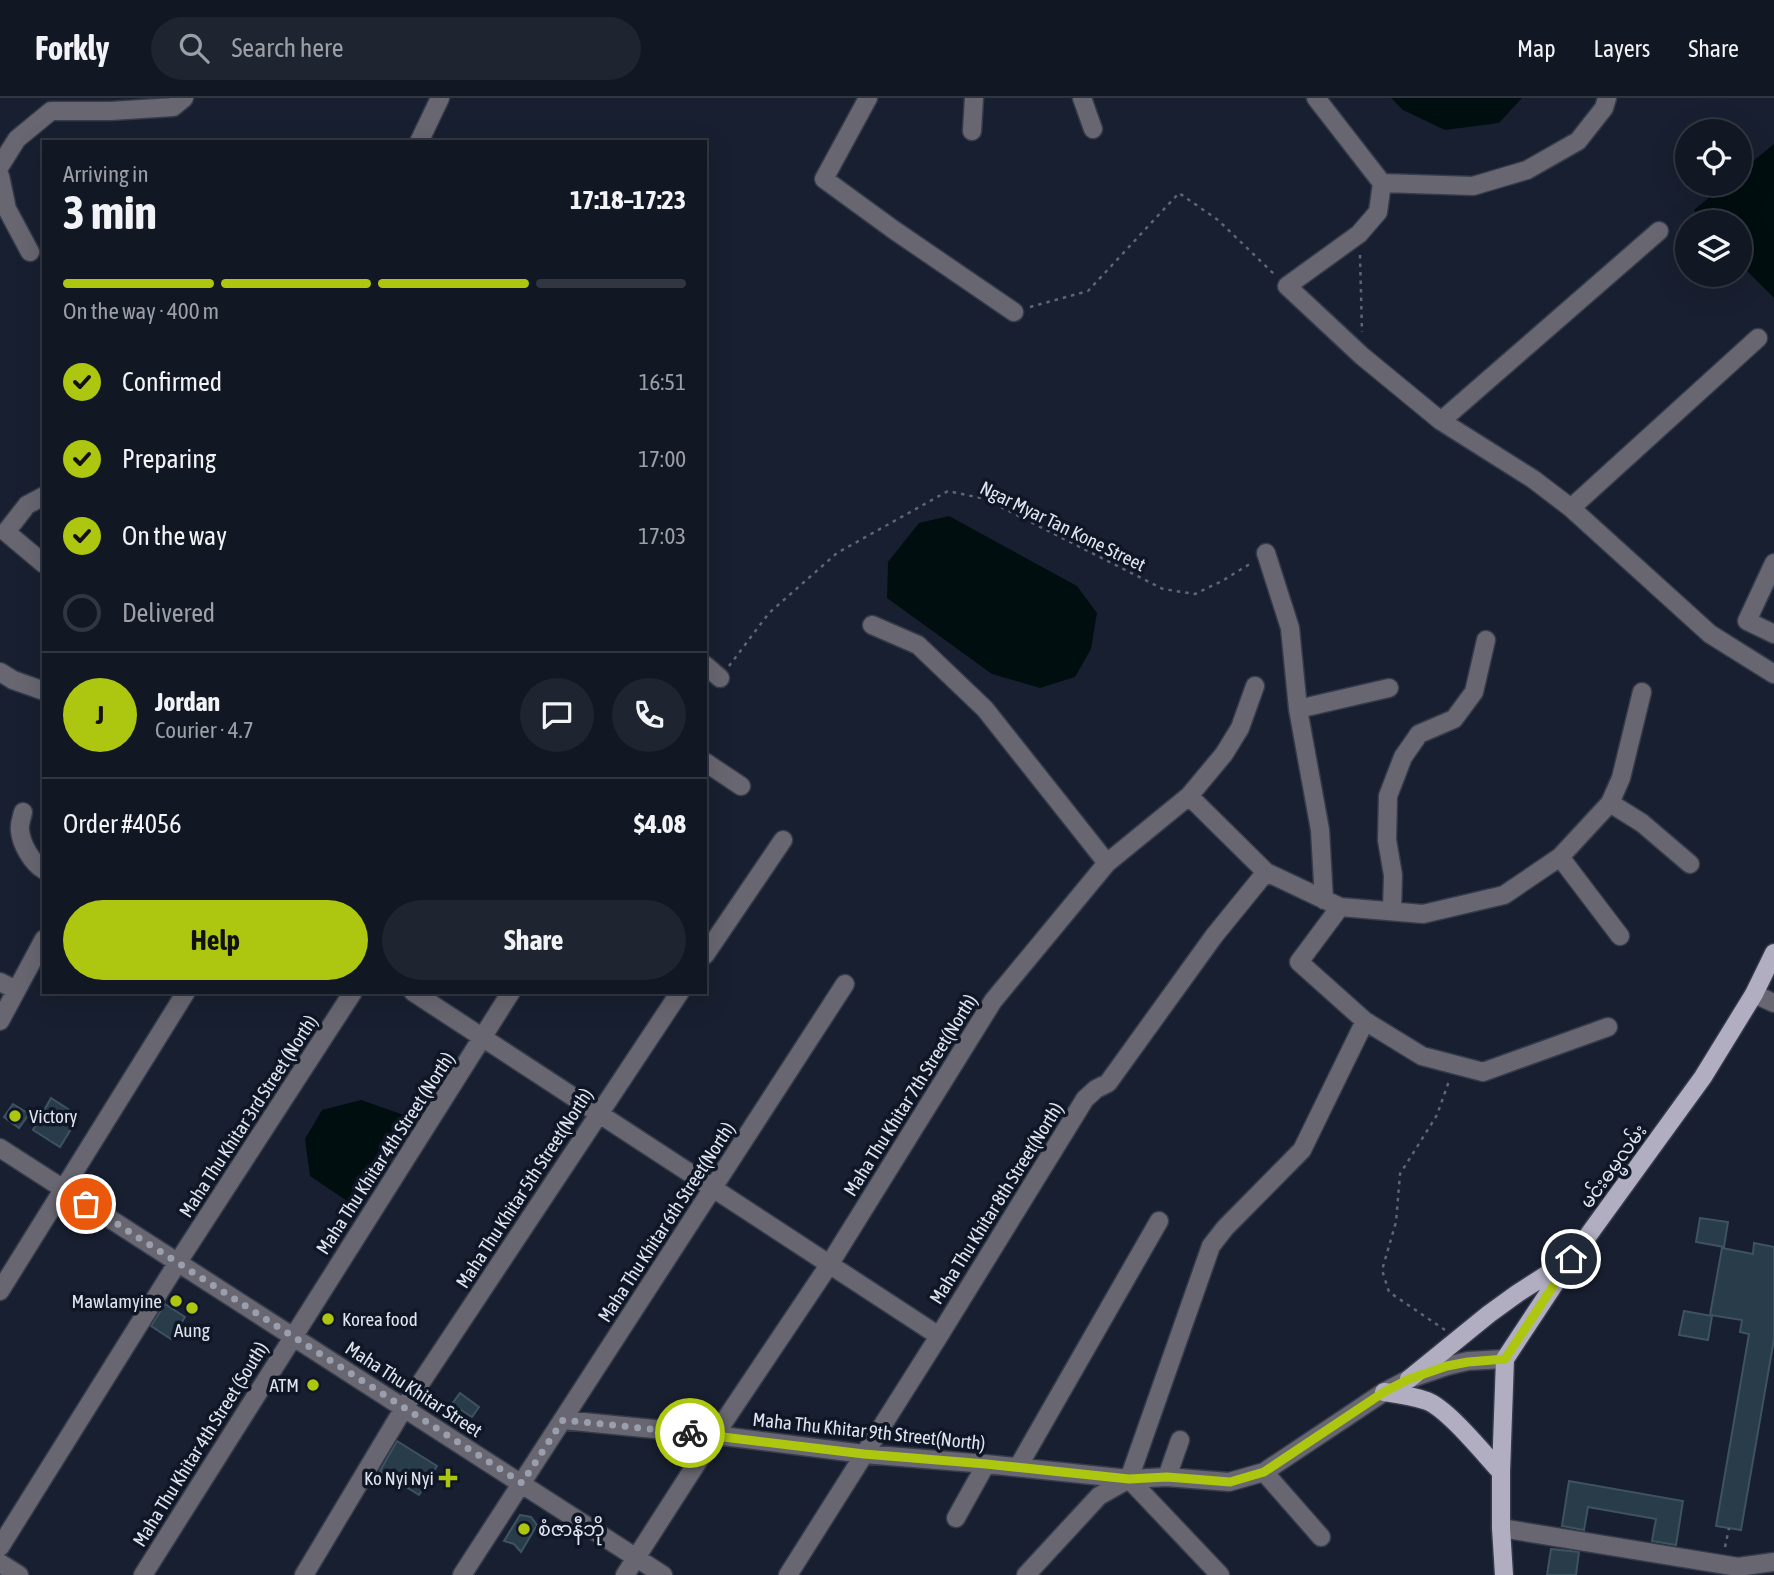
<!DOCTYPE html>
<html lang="en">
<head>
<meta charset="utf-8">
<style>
	:root { --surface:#121724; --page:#1f2431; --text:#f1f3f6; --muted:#9c9fa6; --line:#313641; --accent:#adc610 }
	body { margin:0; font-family:"Asap Condensed","Noto Sans Myanmar",sans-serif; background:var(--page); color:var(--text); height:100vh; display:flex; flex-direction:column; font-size:26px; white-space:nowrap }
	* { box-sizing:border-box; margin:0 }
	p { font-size:23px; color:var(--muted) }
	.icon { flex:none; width:38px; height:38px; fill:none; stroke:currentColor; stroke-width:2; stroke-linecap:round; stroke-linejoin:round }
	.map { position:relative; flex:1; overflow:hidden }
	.sheet { position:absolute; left:42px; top:42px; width:665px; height:854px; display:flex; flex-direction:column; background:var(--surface); border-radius:0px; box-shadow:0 7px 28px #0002,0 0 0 2px var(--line) }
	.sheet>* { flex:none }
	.controls { position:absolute; left:1675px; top:21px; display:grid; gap:14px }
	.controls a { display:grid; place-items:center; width:77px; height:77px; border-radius:50%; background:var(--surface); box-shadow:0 7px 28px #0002,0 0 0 2px var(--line); font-size:35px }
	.pin { position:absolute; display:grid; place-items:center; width:60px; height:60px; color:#fff; margin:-30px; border:4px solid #fff; border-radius:50%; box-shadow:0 2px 7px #0007 }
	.courier { position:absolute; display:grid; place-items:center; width:70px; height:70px; margin:-35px; border:5px solid #adc610; border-radius:50%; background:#fff; color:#222; box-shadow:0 2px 9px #0007 }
	.head em { font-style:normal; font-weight:700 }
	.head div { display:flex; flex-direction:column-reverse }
	.head { display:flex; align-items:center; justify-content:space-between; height:119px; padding:0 21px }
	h1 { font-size:46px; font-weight:700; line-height:52px }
	.bar { display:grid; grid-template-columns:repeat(4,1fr); gap:10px 7px; align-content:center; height:84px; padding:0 21px }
	.bar i { height:9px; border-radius:5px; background:var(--line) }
	.bar .active { background:var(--accent) }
	.bar p { grid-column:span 4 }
	.line { display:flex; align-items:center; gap:18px; padding:0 21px; border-top:2px solid var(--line) }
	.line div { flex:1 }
	.round { display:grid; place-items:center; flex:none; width:74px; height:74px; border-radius:37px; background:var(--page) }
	ol { padding:0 21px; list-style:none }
	li { display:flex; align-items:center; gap:21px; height:77px }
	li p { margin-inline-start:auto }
	li .icon { padding:7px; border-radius:50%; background:var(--accent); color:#111; stroke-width:4 }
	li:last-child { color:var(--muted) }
	li i { width:38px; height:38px; border:4px solid var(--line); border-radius:50% }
	.action { display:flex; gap:14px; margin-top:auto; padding:14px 21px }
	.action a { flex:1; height:80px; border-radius:42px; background:var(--accent); color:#111; font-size:28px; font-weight:700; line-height:80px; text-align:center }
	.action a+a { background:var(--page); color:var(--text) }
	header { display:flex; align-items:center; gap:42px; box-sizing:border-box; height:98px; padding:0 35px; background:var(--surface); border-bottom:2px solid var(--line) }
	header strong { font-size:33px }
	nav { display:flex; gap:38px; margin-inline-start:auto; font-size:24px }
	.search { width:490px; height:63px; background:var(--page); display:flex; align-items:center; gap:18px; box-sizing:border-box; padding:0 24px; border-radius:38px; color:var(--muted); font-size:26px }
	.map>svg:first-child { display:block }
</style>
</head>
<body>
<header>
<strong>Forkly</strong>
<div class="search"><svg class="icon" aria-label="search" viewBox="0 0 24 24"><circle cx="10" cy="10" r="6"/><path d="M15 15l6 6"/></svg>Search here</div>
<nav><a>Map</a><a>Layers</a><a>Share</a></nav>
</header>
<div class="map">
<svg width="1774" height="1477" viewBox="0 0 1774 1477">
	<rect width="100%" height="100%" fill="#181f30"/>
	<path fill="#010e10" d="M1391 0H1522L1499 25 1445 32 1403 12Z
		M1774 46V200L1740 166V124H1703L1694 112 1726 86H1740V74Z
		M949 418 1077 488 1097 515 1091 551 1075 579 1040 590 992 576 887 500 888 464 919 425Z
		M361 1002 404 1017 350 1105 310 1078 305 1041 322 1012Z"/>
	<path fill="#283c49" stroke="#3e5361" stroke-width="2" d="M51 1000 79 1018 60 1049 33 1032Z
		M13 1006 29 1016 19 1030 4 1019Z
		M1700 1120 1728 1124 1724 1149 1696 1144Z
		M1754 1145 1774 1149V1241L1741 1432 1716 1428 1749 1236 1740 1234 1742 1222 1710 1217 1722 1150 1753 1156Z
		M165 1206 185 1219 171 1241 151 1228Z
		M1684 1213 1712 1218 1708 1242 1679 1237Z
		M460 1295 479 1309 472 1319 452 1306Z
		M397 1343 437 1368 419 1397 380 1373Z
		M1569 1383 1683 1403 1676 1447 1652 1443 1656 1421 1588 1409 1584 1432 1562 1428Z
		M520 1417 531 1419 537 1427 521 1454 514 1446 504 1443Z
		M1551 1451 1579 1454 1576 1477H1547Z"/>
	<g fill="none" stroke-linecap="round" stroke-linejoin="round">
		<defs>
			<path id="minor" d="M868 0 824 81 894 132 1014 214
				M1082 0 1093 31
				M1316 0 1382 85 1378 114 1359 136 1287 188 1362 258 1441 323 1533 381 1571 410 1710 536 1774 576
				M972 33 974 0
				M419 44 440 0
				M0 68 17 41 51 13H111L173 9 184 0
				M0 78 7 111 30 154
				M1382 85 1473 88 1527 72 1578 43 1604 10 1607 0
				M1441 323 1659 133
				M44 398 27 407 6 434 44 466
				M1571 410 1758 240
				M1266 455 1290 530 1298 611 1320 732 1324 802
				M1774 465 1747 523 1774 536
				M872 527 918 547 985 611 1107 765
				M705 567 720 580
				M0 574 13 582 44 593
				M1298 611 1389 590
				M705 664 741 688
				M1189 698 1266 774 1340 809 1423 816 1504 797 1560 759 1610 705 1621 680 1642 594
				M1610 705 1642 725 1690 766
				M23 714C22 720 19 726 20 732 21 746 32 765 44 772
				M1560 759 1620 838
				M1392 813 1393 777 1387 742 1388 698 1403 659 1419 636 1454 621 1474 594 1486 542
				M705 857 783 742
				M0 884 16 892
				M413 894 939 1238
				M1754 896 1774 905
				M0 923 44 841
				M1365 923 1422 958 1483 974 1608 929
				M0 1050 663 1477
				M0 1193 186 894
				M563 1322 715 1337 864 1356 986 1366 1129 1381
				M1018 1369 1159 1123
				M1264 1374 1321 1439
				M1167 1379 1180 1342
				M1129 1381 1211 1148 1225 1130 1302 1052 1365 923 1299 864 1340 809
				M1129 1381 1220 1477
				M956 1420 986 1366
				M1501 1430 1738 1469 1774 1464
				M0 1449 178 1164 353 894
				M0 1465 19 1477
				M143 1477 511 894
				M304 1477 404 1310 680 894
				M462 1477 845 886
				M625 1477 715 1337 829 1167 993 903 1107 765 1189 698 1224 656 1240 630 1255 588
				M788 1477 939 1238 1085 1001 1096 991 1108 985 1214 838 1266 774
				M1026 1477 1099 1398 1129 1381 1167 1379 1229 1384 1264 1374 1384 1294 1409 1281 1447 1268 1468 1263 1505 1261"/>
			<path id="major" d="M1409 1281 1489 1216 1518 1195 1565 1165
				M1384 1294C1398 1296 1413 1298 1427 1303 1448 1311 1484 1356 1501 1374
				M1504 1477 1501 1430V1374L1505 1261 1571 1161 1703 979 1754 896 1774 855"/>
		</defs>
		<use href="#minor" stroke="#343b4b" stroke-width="21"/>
		<use href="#major" stroke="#343b4b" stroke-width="21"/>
		<path stroke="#5f6574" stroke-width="2.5" stroke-dasharray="3.5 5" stroke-linecap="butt" d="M1360 157 1362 234
			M1030 209 1088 193 1179 95 1218 122 1274 176
			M729 568 769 515 837 455 948 393 985 401 1163 491 1195 496 1222 483 1253 464
			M1445 1232 1389 1194 1382 1172 1396 1124 1400 1076 1437 1017 1449 983
			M1725 1449 1729 1430"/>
		<use href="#minor" stroke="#686670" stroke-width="18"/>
		<use href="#major" stroke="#b2aec2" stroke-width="18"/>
	</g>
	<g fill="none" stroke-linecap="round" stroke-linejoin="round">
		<path stroke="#999fad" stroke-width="7" stroke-dasharray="0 12.6" d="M86 1106 522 1385 563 1322 690 1335"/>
		<path stroke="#adc610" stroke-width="9" d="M690 1335 864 1356 986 1366 1129 1381 1167 1379 1230 1384 1264 1374 1384 1294 1409 1281 1447 1268 1468 1264 1505 1261 1571 1161"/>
	</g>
	<g fill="#adc610" stroke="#0f1626" stroke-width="2.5">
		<circle cx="15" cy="1018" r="7"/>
		<circle cx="176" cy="1203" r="7"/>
		<circle cx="192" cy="1210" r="7"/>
		<circle cx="328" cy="1221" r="7"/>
		<circle cx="313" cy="1287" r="7"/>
		<path d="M444.5 1369.5h7v7h7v7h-7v7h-7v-7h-7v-7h7z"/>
		<circle cx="524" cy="1431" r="7"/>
	</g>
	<g text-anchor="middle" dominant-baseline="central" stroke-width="7" stroke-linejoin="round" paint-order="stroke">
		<g font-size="19" fill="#dfe4f0" stroke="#0f1626">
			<text transform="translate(1063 428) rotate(26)">Ngar Myar Tan Kone Street</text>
			<text transform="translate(910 997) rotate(-58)">Maha Thu Khitar 7th Street(North)</text>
			<text transform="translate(248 1018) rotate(-57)">Maha Thu Khitar 3rd Street (North)</text>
			<text transform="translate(385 1055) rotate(-57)">Maha Thu Khitar 4th Street (North)</text>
			<text transform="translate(1613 1068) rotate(-54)">မင်းဓမ္မလမ်း</text>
			<text transform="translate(524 1090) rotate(-57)">Maha Thu Khitar 5th Street(North)</text>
			<text transform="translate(996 1105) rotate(-58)">Maha Thu Khitar 8th Street(North)</text>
			<text transform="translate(666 1124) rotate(-57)">Maha Thu Khitar 6th Street(North)</text>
			<text transform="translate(414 1291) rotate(33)">Maha Thu Khitar Street</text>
			<text transform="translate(869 1333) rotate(6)">Maha Thu Khitar 9th Street(North)</text>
			<text transform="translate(200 1346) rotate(-58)">Maha Thu Khitar 4th Street (South)</text>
		</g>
		<g font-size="19" fill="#dfe4f0" stroke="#0f1626" text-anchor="start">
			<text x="29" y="1018">Victory</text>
			<text x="162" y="1203" text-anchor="end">Mawlamyine</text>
			<text x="342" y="1221">Korea food</text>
			<text x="192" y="1232" text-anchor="middle">Aung</text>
			<text x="299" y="1287" text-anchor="end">ATM</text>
			<text x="434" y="1380" text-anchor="end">Ko Nyi Nyi</text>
			<text x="538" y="1431">စံဇာနီဘို</text>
		</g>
	</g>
</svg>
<div class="controls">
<a><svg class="icon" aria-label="locate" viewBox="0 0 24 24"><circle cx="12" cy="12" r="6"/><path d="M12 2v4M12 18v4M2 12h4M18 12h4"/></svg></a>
<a><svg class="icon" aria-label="layers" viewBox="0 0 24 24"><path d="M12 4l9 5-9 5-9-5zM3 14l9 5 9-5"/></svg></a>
</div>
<div class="pin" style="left:86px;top:1106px;background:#ea580c"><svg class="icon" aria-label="bag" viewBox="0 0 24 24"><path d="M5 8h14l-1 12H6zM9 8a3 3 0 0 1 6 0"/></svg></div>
<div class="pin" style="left:1571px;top:1161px;background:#1f2937"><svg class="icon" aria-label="home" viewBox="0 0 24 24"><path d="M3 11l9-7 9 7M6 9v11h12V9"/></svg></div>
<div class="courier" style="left:690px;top:1335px"><svg class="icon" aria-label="bike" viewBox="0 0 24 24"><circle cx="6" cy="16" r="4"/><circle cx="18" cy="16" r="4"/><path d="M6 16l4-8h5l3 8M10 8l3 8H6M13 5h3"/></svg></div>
<section class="sheet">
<div class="head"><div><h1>3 min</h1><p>Arriving in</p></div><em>17:18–17:23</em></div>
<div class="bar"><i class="active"></i><i class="active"></i><i class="active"></i><i></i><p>On the way · 400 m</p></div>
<ol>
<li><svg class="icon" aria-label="check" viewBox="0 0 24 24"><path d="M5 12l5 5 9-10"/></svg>Confirmed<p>16:51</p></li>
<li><svg class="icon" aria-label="check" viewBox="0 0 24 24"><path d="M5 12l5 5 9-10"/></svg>Preparing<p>17:00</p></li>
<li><svg class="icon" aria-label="check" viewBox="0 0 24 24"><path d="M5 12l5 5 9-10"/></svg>On the way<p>17:03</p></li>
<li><i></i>Delivered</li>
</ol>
<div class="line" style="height:126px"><b class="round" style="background:var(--accent);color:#111">J</b><div><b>Jordan</b><p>Courier · 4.7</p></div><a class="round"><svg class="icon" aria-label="chat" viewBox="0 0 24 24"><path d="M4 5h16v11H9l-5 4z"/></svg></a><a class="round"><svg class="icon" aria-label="phone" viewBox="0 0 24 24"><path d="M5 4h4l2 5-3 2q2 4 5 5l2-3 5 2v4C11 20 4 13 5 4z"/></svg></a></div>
<div class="line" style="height:91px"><div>Order #4056</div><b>$4.08</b></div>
<div class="action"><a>Help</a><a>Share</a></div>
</section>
</div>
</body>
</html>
